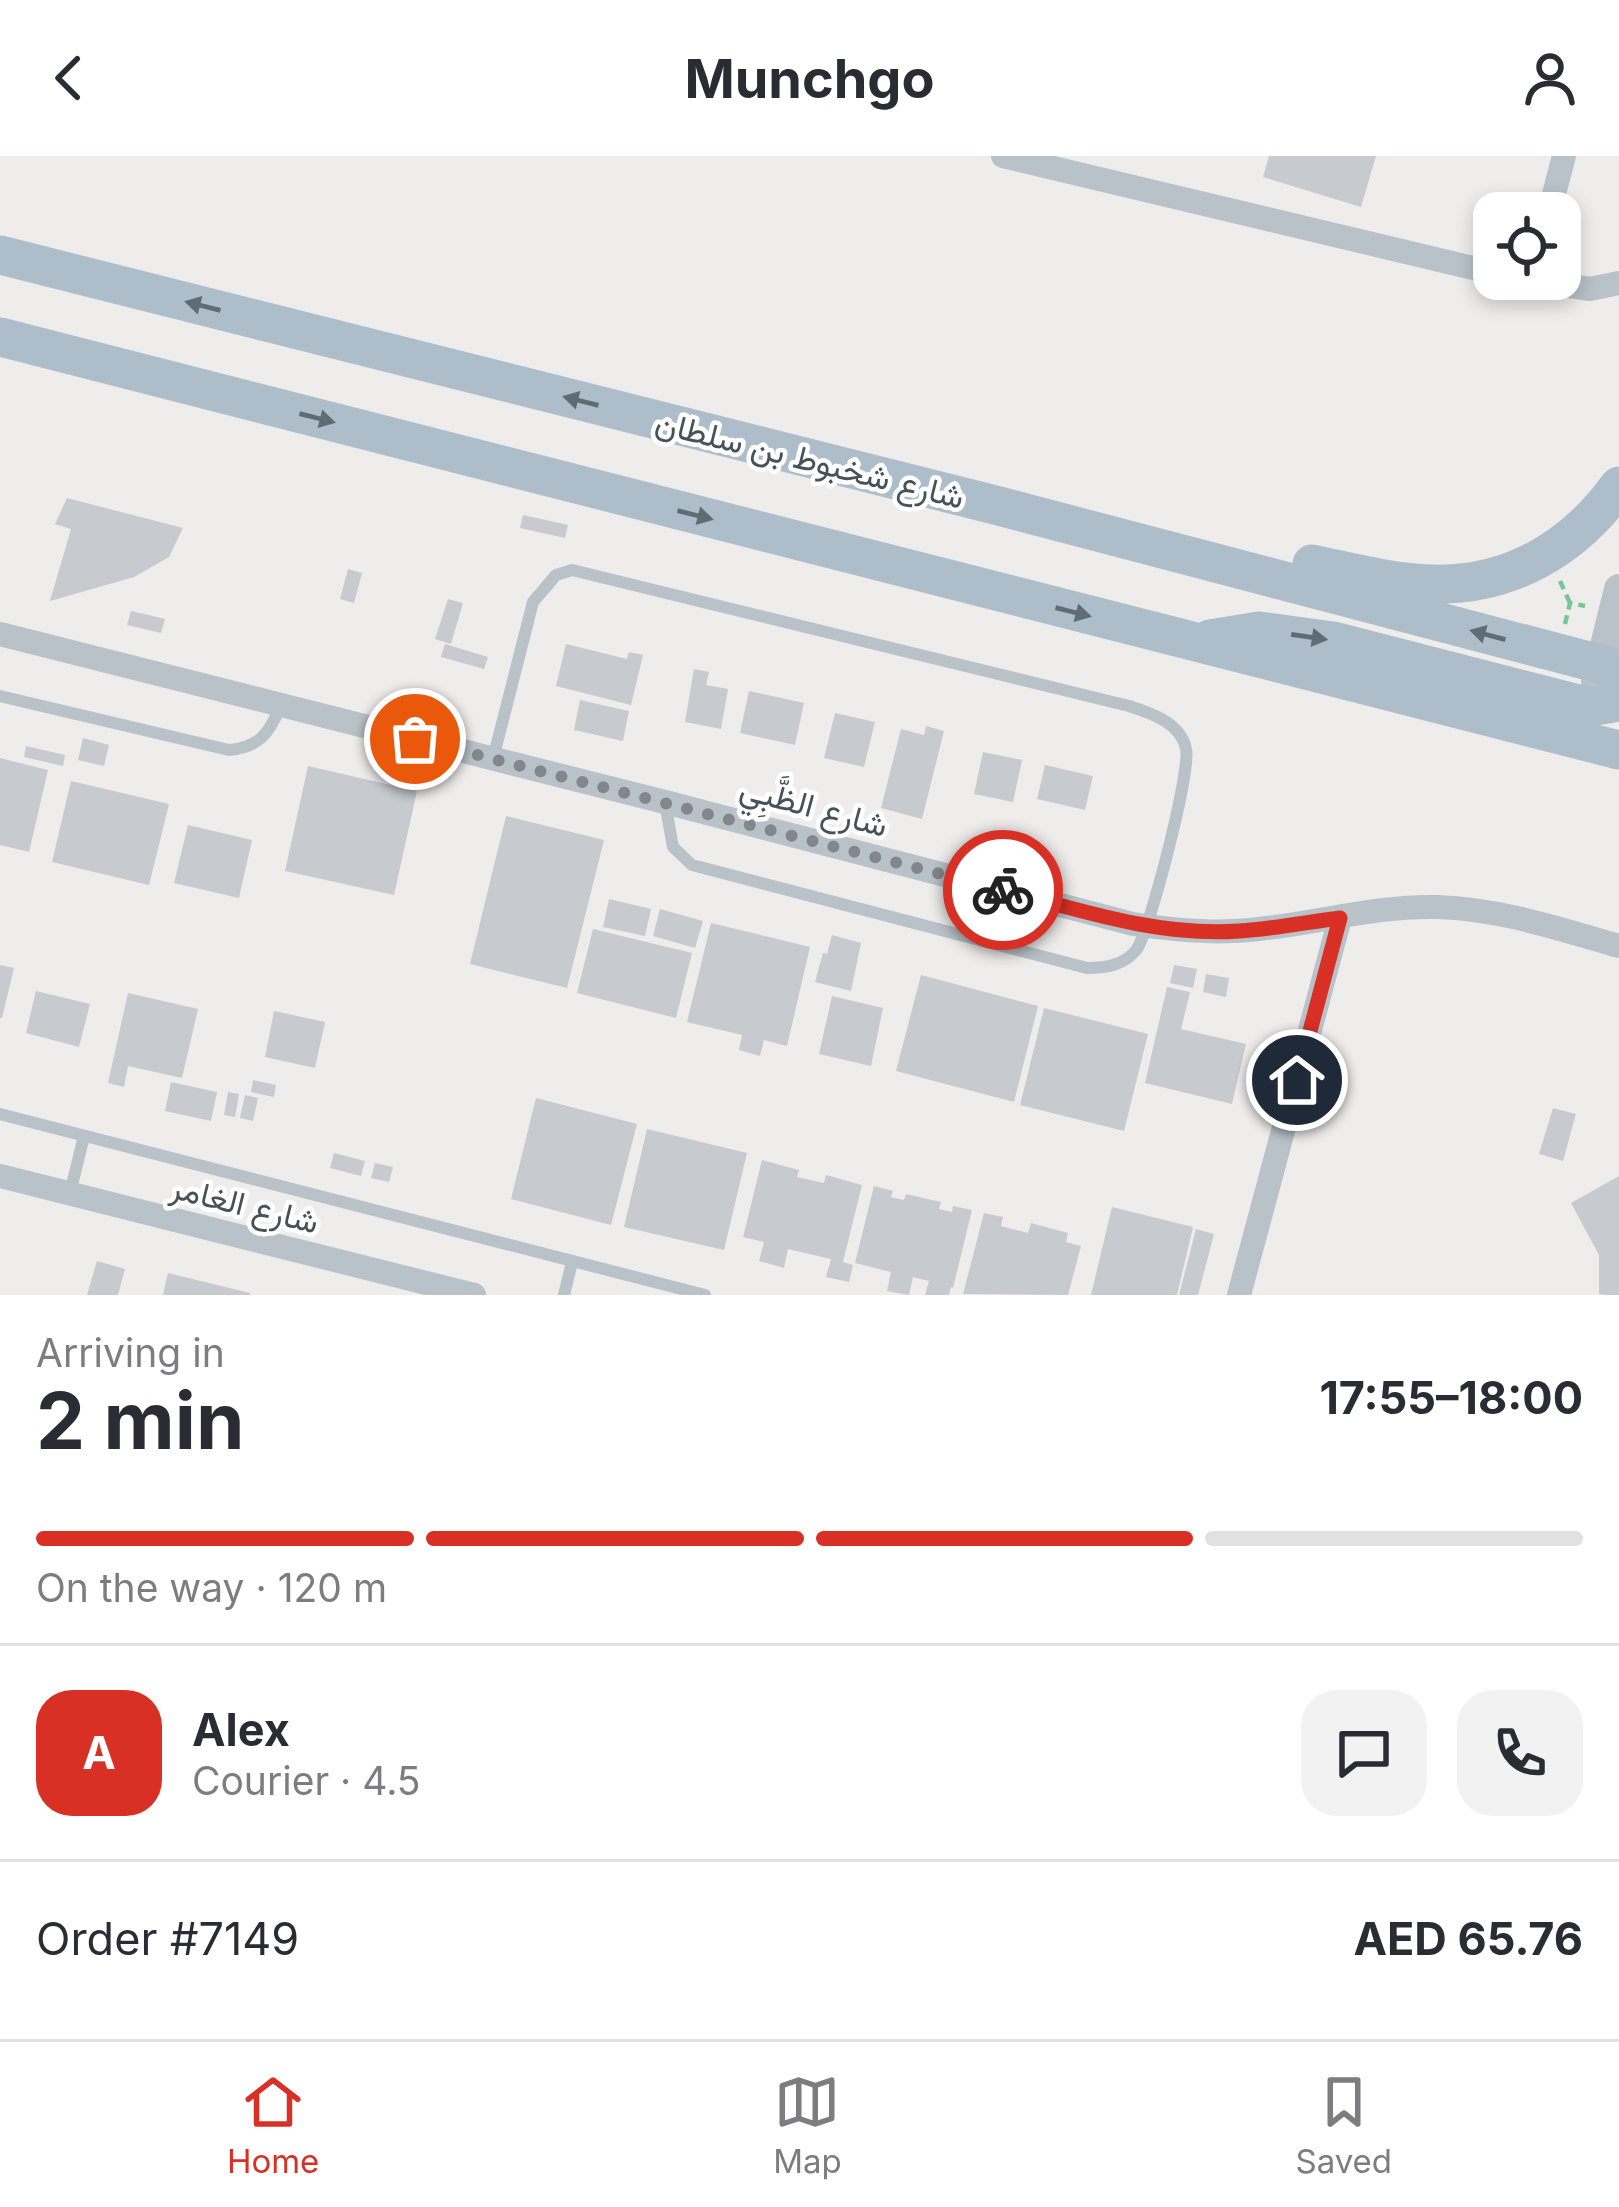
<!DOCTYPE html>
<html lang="en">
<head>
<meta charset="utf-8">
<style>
	:root { --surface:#fff; --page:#f2f2f3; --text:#2b2b33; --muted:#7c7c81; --line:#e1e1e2; --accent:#d93025 }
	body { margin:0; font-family:Inter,Vazirmatn,sans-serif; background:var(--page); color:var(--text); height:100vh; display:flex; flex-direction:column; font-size:45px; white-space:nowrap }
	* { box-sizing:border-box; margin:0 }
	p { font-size:39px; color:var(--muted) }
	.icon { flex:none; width:66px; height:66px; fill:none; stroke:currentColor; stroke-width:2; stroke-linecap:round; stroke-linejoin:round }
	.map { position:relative; height:1139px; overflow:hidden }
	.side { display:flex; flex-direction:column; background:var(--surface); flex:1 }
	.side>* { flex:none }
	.fabs { position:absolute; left:1473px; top:36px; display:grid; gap:24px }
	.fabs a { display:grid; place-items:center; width:108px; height:108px; border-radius:24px; background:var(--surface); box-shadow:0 6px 18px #0003; font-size:60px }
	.pin { position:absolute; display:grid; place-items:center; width:102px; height:102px; color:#fff; margin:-51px; border:6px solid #fff; border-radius:50%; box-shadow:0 3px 12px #0007 }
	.courier { position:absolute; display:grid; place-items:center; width:120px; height:120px; margin:-60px; border:9px solid #d93025; border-radius:50%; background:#fff; color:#222; box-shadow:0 3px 15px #0007 }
	.head em { font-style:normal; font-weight:700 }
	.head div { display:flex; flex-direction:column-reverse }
	.head { display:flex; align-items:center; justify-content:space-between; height:204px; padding:0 36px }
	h1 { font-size:78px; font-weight:700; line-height:90px }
	.bar { display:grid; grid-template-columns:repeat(4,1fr); gap:18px 12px; align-content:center; height:144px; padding:0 36px }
	.bar i { height:15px; border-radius:9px; background:var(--line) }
	.bar .active { background:var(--accent) }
	.bar p { grid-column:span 4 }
	.line { display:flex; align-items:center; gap:30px; padding:0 36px; border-top:3px solid var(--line) }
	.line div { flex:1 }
	.round { display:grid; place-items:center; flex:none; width:126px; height:126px; border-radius:36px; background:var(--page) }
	header { display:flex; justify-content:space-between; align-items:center; height:156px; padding:0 36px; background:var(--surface); font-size:54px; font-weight:700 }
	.tabs { display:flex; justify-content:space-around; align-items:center; height:168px; border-top:3px solid var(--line); background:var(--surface); font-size:33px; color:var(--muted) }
	.tabs a { display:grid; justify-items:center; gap:6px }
	.tabs .active { color:var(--accent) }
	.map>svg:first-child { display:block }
</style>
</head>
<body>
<header><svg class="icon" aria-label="back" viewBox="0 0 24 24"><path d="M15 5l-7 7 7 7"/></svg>Munchgo<svg class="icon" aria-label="person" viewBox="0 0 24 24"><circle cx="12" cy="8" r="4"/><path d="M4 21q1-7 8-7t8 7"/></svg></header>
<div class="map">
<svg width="1619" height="1139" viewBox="0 0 1619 1139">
	<rect width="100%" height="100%" fill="#efecec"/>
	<path fill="#c7cacf" d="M1269 0H1376L1361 51 1263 21Z
		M67 342 183 372 169 401 134 421 50 445 71 373 55 368Z
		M523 359 568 369 565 382 520 372Z
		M348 413 362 417 354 447 340 443Z
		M448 443 463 447 451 488 435 483Z
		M131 455 165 463 161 477 127 469Z
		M445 488 488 501 484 513 441 501Z
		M566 488 627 503 629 496 643 499 631 549 556 530Z
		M694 513 709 516 706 529 728 533 721 573 685 566Z
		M749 535 804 547 795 589 740 577Z
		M580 544 629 555 623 585 574 574Z
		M835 557 875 566 864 611 824 602Z
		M926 570 944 575 922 663 881 652 901 573 924 579Z
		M83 582 109 589 104 610 78 604Z
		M26 590 65 599 63 610 24 601Z
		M983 596 1022 604 1013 646 974 638Z
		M0 602 48 614 29 696 0 689Z
		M1045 609 1093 620 1085 654 1037 643Z
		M308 610 417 635 394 739 285 715Z
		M71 625 169 648 149 729 52 706Z
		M506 660 604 684 567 832 470 808Z
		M188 669 252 684 239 742 174 727Z
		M609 743 651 753 645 780 603 771Z
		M660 753 703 765 695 792 653 780Z
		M711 767 810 791 787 890 764 884 760 900 739 894 742 879 687 866Z
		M593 773 692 797 676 862 577 837Z
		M832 779 861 787 851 835 815 826 823 797 827 798Z
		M0 809 14 812 2 862H0Z
		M1174 809 1197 813 1193 832 1170 827Z
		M1206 818 1229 822 1226 841 1203 836Z
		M921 819 1038 850 1014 946 896 915Z
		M1167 831 1190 836 1181 873 1246 888 1232 948 1145 927Z
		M36 835 90 848 79 891 26 877Z
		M128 837 198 853 182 922 128 910 124 931 108 927Z
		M832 840 883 852 871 910 819 898Z
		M1044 852 1148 878 1124 975 1020 949Z
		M274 855 325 866 315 912 265 901Z
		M253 924 276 929 274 941 251 936Z
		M171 926 217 936 211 965 165 955Z
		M228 936 239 938 235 961 224 959Z
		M245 939 258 942 253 965 240 962Z
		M536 942 637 968 611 1069 511 1043Z
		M1553 952 1576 958 1563 1005 1539 998Z
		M647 973 747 997 724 1094 624 1071Z
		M334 997 365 1005 361 1020 330 1012Z
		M762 1004 799 1014 797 1021 824 1027 826 1019 862 1029 843 1106 853 1109 849 1126 826 1121 831 1103 788 1093 784 1112 759 1105 764 1086 743 1081Z
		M375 1007 393 1011 389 1026 371 1022Z
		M1619 1020V1139H1605L1599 1138V1099L1571 1047Z
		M874 1030 893 1035 891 1041 904 1044 906 1038 941 1046 939 1053 952 1056 953 1050 972 1054 953 1132 951 1131 949 1139H925L929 1125 913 1121 909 1139 887 1135 891 1116 855 1107Z
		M1112 1051 1193 1071 1177 1139H1091Z
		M984 1057 1003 1061 1001 1070 1028 1077 1031 1067 1068 1077 1066 1086 1081 1090 1068 1139 963 1138Z
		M1196 1073 1214 1078 1198 1139H1179Z
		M97 1105 125 1113 118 1139H87Z
		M168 1117 250 1137V1139H163Z"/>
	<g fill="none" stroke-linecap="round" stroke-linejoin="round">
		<path stroke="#76c798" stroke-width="4.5" stroke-dasharray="9 6" stroke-linecap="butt" d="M1560 425 1570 447
			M1565 468 1570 447 1585 450"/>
		<path stroke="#b8c2c8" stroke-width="12" d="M0 540 229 594C260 591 269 577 281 550
			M493 603 533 446 556 419 572 414 1129 550C1151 557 1181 567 1186 593 1191 615 1150 773 1137 793 1125 809 1106 812 1087 812L692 709 673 691 665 647
			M0 958 705 1139
			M70 1037 84 980
			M564 1139 572 1106"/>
		<path stroke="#b8c2c8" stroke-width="24" d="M1003 0 1494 117
			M1549 57 1564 0
			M1521 123 1590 133 1619 127
			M0 478 665 646 1133 768C1167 773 1201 777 1235 775 1303 772 1369 749 1438 751 1500 753 1560 773 1619 790
			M0 1020 474 1139
			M1239 1139 1340 762"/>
		<path stroke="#b8c2c8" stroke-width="30" d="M1596 526 1619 433"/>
		<path stroke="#adbeca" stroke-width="39" d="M0 99 999 350 1619 513
			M0 181 1619 594
			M1312 408C1351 416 1392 427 1431 428 1510 431 1574 392 1619 330
			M1210 483 1259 475 1333 485 1590 551 1619 546"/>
	</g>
	<defs><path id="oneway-solid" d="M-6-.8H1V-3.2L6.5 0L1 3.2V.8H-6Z" transform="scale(3)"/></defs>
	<g fill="#606c74">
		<use href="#oneway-solid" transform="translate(203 150) rotate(-166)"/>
		<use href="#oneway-solid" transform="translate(581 245) rotate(-166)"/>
		<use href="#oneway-solid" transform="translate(317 262) rotate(14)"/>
		<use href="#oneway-solid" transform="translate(695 359) rotate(14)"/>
		<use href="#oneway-solid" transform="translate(1073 456) rotate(14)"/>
		<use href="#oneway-solid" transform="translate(1488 479) rotate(-165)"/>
		<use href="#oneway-solid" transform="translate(1309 481) rotate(8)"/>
	</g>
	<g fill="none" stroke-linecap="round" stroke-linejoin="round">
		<path stroke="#81878c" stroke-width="12" stroke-dasharray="0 21.6" d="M415 583 1003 734"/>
		<path stroke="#d93025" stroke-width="15" d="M1003 734C1080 754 1159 781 1239 775 1273 773 1307 766 1340 762L1297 924"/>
	</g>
	<g text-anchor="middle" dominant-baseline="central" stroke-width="9" stroke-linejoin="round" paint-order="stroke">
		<g font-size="33" fill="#465158" stroke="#fff">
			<text transform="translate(810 303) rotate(14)">شارع شخبوط بن سلطان</text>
			<text transform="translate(814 650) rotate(15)">شارع الظَّبِي</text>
			<text transform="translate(245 1048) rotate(14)">شارع الغامر</text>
		</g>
	</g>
</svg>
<div class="fabs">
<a><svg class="icon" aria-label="locate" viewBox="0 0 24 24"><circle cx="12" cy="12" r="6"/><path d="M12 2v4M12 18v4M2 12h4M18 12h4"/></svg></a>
</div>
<div class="pin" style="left:415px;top:583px;background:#ea580c"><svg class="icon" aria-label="bag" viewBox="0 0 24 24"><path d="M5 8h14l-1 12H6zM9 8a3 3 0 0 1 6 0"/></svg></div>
<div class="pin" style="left:1297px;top:924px;background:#1f2937"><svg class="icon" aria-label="home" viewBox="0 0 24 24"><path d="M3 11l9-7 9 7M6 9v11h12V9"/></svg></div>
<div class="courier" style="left:1003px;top:734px"><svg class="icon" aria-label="bike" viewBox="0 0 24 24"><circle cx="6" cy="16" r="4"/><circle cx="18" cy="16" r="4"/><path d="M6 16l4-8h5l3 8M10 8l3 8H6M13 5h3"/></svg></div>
</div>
<section class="side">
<div class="head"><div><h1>2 min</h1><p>Arriving in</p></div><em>17:55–18:00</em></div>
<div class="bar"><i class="active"></i><i class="active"></i><i class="active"></i><i></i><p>On the way · 120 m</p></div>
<div class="line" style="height:216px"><b class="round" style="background:var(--accent);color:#fff">A</b><div><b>Alex</b><p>Courier · 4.5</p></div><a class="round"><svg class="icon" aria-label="chat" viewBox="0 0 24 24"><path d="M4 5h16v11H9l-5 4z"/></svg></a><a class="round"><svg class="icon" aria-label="phone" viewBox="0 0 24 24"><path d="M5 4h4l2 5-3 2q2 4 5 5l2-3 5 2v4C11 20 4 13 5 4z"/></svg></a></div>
<div class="line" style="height:156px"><div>Order #7149</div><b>AED 65.76</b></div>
</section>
<nav class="tabs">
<a class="active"><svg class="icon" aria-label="home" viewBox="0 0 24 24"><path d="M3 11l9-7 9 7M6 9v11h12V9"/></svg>Home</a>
<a><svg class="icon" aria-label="map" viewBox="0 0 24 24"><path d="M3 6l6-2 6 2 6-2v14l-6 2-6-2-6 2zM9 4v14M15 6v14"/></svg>Map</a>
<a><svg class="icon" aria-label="saved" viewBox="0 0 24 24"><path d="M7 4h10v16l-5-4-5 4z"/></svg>Saved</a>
</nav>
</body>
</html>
